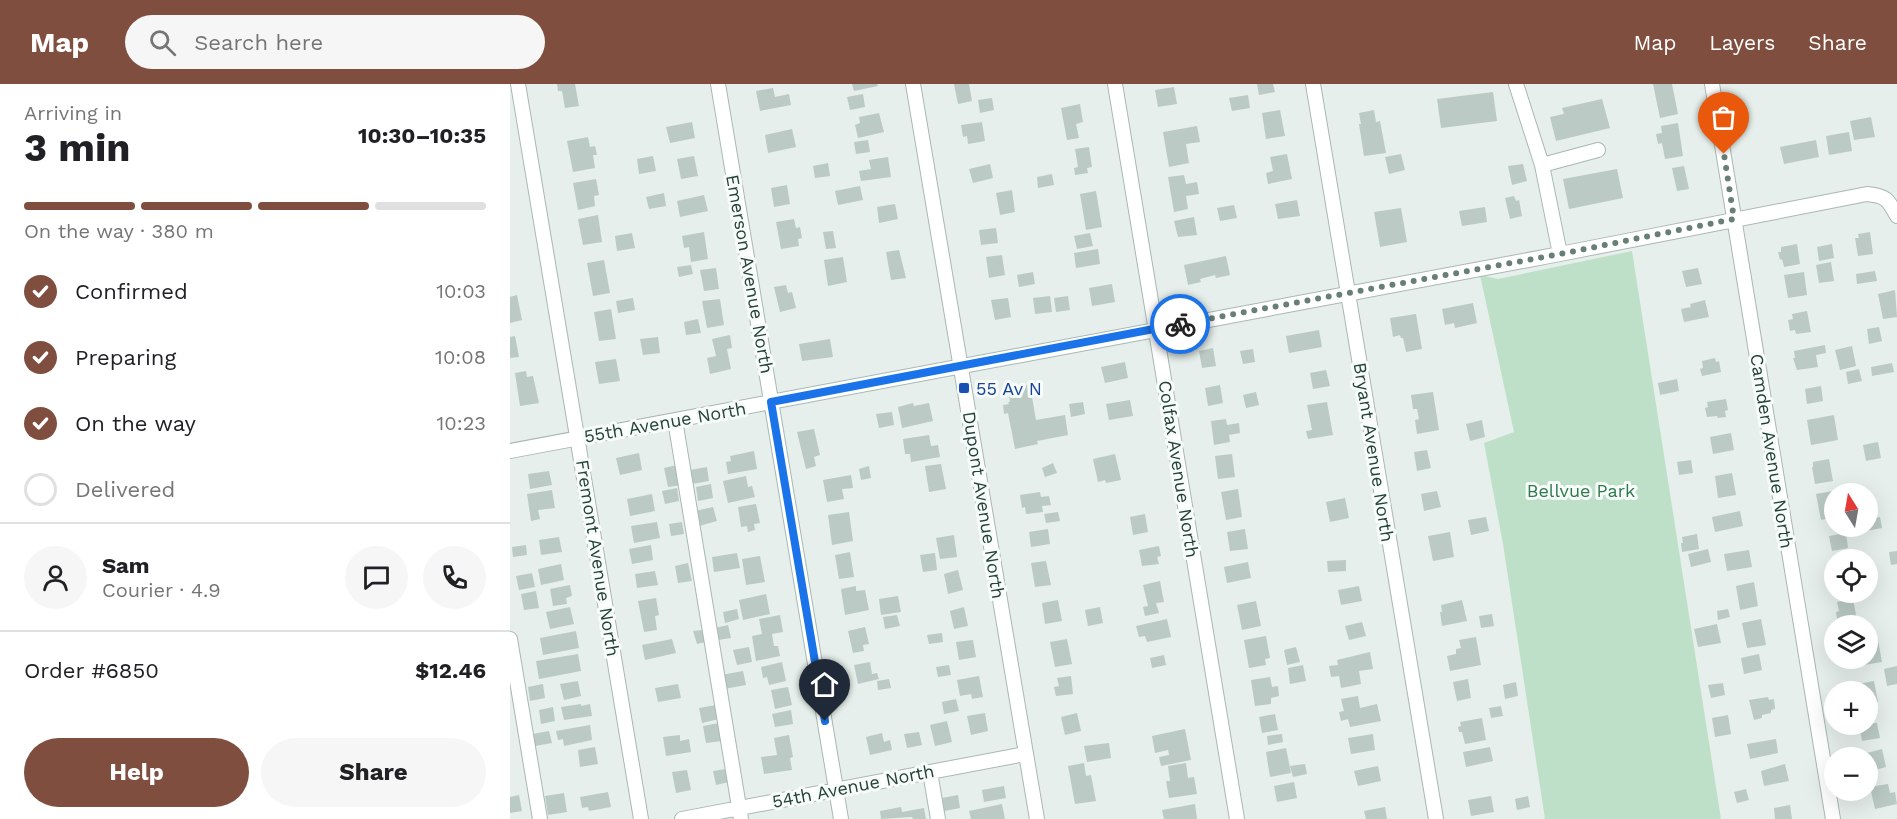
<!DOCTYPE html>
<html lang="en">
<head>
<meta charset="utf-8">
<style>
	:root { --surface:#fff; --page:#f6f6f6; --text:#202124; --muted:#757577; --line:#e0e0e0; --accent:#7f4e3f }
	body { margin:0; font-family:"Work Sans",sans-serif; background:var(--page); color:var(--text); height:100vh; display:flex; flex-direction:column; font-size:22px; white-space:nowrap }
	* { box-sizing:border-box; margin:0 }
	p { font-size:20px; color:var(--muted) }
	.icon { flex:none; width:33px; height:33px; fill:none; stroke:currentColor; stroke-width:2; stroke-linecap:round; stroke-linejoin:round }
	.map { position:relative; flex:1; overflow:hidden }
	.side { display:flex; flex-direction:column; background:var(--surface); width:510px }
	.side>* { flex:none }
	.needle { width:39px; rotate:349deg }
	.tools { position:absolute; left:1314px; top:399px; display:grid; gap:12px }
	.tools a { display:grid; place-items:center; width:54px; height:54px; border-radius:50%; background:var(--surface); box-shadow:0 6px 24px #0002; font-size:30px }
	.pin { position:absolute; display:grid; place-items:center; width:51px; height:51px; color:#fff; margin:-62px -26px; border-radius:50% 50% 50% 0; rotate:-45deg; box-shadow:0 0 6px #0007 }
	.pin .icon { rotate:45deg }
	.courier { position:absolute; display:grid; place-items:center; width:60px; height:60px; margin:-30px; border:4px solid #1a73e8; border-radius:50%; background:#fff; color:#222; box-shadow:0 2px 8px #0007 }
	.summary em { font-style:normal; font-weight:700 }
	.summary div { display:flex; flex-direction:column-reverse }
	.summary { display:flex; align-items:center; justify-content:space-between; height:102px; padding:0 24px }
	h1 { font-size:39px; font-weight:700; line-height:45px }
	.bar { display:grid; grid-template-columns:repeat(4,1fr); gap:9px 6px; align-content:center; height:72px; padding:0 24px }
	.bar i { height:8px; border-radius:4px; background:var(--line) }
	.bar .selected { background:var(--accent) }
	.bar p { grid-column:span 4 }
	.line { display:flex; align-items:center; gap:15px; padding:0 24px; border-top:2px solid var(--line) }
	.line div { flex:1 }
	.round { display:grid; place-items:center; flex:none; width:63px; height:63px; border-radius:32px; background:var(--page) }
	ol { padding:0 24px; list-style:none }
	li { display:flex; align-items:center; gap:18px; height:66px }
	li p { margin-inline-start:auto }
	li .icon { padding:6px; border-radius:50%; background:var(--accent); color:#fff; stroke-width:4 }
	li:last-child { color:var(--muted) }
	li i { width:33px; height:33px; border:3px solid var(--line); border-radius:50% }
	.primary-button { display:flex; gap:12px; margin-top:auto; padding:12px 24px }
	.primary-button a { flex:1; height:69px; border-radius:36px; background:var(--accent); color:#fff; font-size:24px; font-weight:700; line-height:69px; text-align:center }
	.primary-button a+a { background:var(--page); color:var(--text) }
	header { display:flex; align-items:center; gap:36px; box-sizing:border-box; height:84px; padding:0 30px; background:var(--accent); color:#fff }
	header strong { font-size:28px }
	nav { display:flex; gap:33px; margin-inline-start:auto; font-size:21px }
	.search { width:420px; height:54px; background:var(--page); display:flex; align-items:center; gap:15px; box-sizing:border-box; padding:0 21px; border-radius:33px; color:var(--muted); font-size:22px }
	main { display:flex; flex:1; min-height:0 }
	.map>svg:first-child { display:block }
</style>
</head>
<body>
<header>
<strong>Map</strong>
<div class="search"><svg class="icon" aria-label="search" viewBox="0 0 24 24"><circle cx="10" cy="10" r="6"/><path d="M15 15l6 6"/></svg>Search here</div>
<nav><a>Map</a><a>Layers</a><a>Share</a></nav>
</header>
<main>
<section class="side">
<div class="summary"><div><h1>3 min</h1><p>Arriving in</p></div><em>10:30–10:35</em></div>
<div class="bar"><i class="selected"></i><i class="selected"></i><i class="selected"></i><i></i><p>On the way · 380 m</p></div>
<ol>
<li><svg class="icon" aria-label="check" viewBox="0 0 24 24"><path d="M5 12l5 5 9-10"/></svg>Confirmed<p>10:03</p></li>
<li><svg class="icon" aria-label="check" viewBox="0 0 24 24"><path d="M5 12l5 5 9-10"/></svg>Preparing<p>10:08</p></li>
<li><svg class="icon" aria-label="check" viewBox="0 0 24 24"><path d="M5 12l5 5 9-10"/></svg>On the way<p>10:23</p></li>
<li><i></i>Delivered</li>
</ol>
<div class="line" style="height:108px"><a class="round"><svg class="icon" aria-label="person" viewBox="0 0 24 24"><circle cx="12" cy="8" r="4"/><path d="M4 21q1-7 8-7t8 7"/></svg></a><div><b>Sam</b><p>Courier · 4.9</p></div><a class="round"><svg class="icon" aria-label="chat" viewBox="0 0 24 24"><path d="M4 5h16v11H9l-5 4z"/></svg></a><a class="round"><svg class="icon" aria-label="phone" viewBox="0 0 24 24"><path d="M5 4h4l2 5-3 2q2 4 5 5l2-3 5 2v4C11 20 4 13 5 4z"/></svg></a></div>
<div class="line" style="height:78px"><div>Order #6850</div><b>$12.46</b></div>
<div class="primary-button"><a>Help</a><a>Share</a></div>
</section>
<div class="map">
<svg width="1387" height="735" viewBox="0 0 1387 735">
	<rect width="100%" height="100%" fill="#e6efeb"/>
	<path fill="#bfe0c8" d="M1122 167 1211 735H1035L993 460 974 359 1004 348 970 191 988 195Z"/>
	<path fill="#bbcac4" d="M47 0H65L69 22 55 24 52 7H48Z
		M342 0H367L368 2 344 7Z
		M444 0H459L462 17 448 20Z
		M747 0H763L765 8 749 11Z
		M1143 0H1162L1168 30 1150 34Z
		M664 3 667 20 648 23 645 6Z
		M263 4 265 13 279 10 281 21 250 27 246 7Z
		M983 8 987 37 931 44 927 15Z
		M353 10 355 23 340 26 337 13Z
		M738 11 740 24 722 27 719 14Z
		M482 14 484 26 470 29 468 16Z
		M1092 15 1100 44 1046 57 1040 33 1054 30 1052 24Z
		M570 20 573 38 566 40 569 54 557 56 551 24Z
		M770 26 775 52 756 55 752 29Z
		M864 26 866 38 870 37 876 69 854 72 849 40H851L849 29Z
		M369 29 374 48 348 54 345 41 350 39 349 33Z
		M1361 33 1365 53 1344 56 1340 37Z
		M182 38 185 54 160 59 156 43Z
		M472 38 475 57 458 60 457 52 453 53 451 41Z
		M1168 39 1173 72 1155 75 1152 59 1148 60 1146 50 1152 49 1151 42Z
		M687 42 690 58 676 60 679 79 659 83 653 48Z
		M282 45 286 63 258 69 255 51Z
		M1339 48 1342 67 1319 71 1316 52Z
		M78 53 80 63 85 62 87 71H83L85 84 63 88 57 57Z
		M358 56 360 68 346 70 344 58Z
		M1306 56 1309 73 1274 80 1270 63Z
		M579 63 582 83 577 84 578 89 565 91 564 84 568 83 565 65Z
		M777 70 782 95 758 100 756 89 763 87 760 73Z
		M891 70 895 86 879 90 875 73Z
		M143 72 146 87 129 90 127 75Z
		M184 72 188 92 171 95 167 75Z
		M378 73 381 93 351 97 349 87 361 85 359 76Z
		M318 79 320 92 305 94 303 82Z
		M480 80 483 94 463 99 459 85Z
		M1013 80 1017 97 1002 101 998 82Z
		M1174 82 1179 105 1167 107 1162 84Z
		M1107 85 1113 114 1059 125 1053 95Z
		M542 90 544 101 528 104 527 93Z
		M674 91 676 100 687 98 689 110 676 112 678 125 664 128 658 93Z
		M86 95 89 111 84 112 85 122 68 126 63 99Z
		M277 101 280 120 264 123 261 104Z
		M350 102 353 116 328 121 325 107Z
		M502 106 505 128 490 131 486 109Z
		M586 107 592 143 576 146 570 110Z
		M154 109 156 122 139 125 136 113Z
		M194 111 198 127 170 133 167 117Z
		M1004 112 1006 117 1009 116 1012 132 1000 135 995 114Z
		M787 116 790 132 768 135 765 120Z
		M385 120 388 135 369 139 367 123Z
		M724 121 727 134 710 137 707 124Z
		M975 123 977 138 952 142 949 127Z
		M891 124 897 158 870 163 864 128Z
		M88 131 92 158 73 161 68 135Z
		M684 133 687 151 668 153 664 137Z
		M284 135 286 144 290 143 292 154 288 155 289 162 271 165 266 138Z
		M486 144 488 159 471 161 469 146Z
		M323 147 326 164 316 165 313 148Z
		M194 148 198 175 181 178 179 163 174 164 172 152Z
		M1360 148 1363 170 1348 172 1345 154H1349L1348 150Z
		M122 149 125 164 107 167 105 152Z
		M580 149 583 162 567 165 564 152Z
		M1287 160 1290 180 1274 183 1272 175 1270 176 1268 168H1271V163Z
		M1322 160 1324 174 1309 177 1307 163Z
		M588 165 590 180 566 184 564 169Z
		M389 166 396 194 381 196 376 168Z
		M492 171 495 191 479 194 476 173Z
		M716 172 720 191 706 194 705 191 690 195 691 198 678 201 674 181Z
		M333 173 337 198 318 202 314 176Z
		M94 176 100 209 83 212 77 179Z
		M1321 178 1324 197 1309 199 1306 181Z
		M181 181 183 190 169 193 167 183Z
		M206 184 209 205 194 207 190 186Z
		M1188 184 1192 200 1176 203 1172 187Z
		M1365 187 1367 197 1347 200 1346 190Z
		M523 188 525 200 509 203 507 191Z
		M1294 188 1297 211 1278 214 1274 191Z
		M602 200 605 218 582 222 579 204Z
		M276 201 278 209 282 208 286 224 270 228 264 203Z
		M1385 206 1387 233 1373 235 1368 210Z
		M7 211 12 236 0 239V213Z
		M540 212 542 228 525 230 523 214Z
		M558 212 560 226 546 228 544 214Z
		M123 214 125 226 108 229 106 217Z
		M498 214 501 233 485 236 481 216Z
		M210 215 214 241 197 244 192 217Z
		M1195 216 1199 233 1174 238 1171 225 1181 223 1180 220Z
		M963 219 967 239 945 244 944 239 935 241 932 225Z
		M101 225 106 255 89 257 84 228Z
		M1297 227 1301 248 1286 250 1285 246 1280 247 1278 236 1283 235 1282 230Z
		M906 230 912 265 896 268 893 254H891L890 251 883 253 880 234Z
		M188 235 191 249 176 251 174 238Z
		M1369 243 1372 257 1359 260 1357 245Z
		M809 246 812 263 779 269 776 252Z
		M220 251 222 264 217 265 221 285 200 290 197 274 206 272 202 255Z
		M5 252 9 273 0 274V253Z
		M148 253 150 269 133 271 130 255Z
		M320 255 323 273 292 277 289 260Z
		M1315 261 1316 269 1306 271 1308 283 1287 286 1283 274H1285L1284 267Z
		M1342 262 1346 282 1330 286 1325 266Z
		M703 264 706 282 692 284 689 267Z
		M743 265 745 278 733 280 730 267Z
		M1205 274 1206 278 1209 277 1211 288 1192 292 1190 285 1193 284 1192 277Z
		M106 275 110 297 89 300 85 278Z
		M615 278 618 294 595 299 591 283Z
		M1382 279 1384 288 1362 292 1361 283Z
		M1349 285 1352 297 1338 300 1336 288Z
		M816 286 820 302 803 305 800 289Z
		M16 287 17 293 23 292 29 319 10 322 5 289Z
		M1167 295 1169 307 1150 311 1148 299Z
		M517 301 519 314 522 313 526 336 555 331 558 351 527 357 528 360 505 365 498 329 494 330 493 321 499 320 498 318H500L498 304Z
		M710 301 713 319 698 322 695 304Z
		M1311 302 1313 317 1297 320 1295 305Z
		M746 308 749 321 736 324 733 311Z
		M923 308 929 346 907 350 905 336 909 335 907 325H903L901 311Z
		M1216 315 1218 326 1215 327 1216 333 1208 334 1207 332 1197 333 1195 324 1198 323 1197 318Z
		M620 316 623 332 599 336 596 320Z
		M573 318 575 330 561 333 559 320Z
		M817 318 823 351 798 355 796 347 802 346 797 321Z
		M403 319 404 322 419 319 423 337 392 344 388 323Z
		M382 328 384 341 369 344 366 330Z
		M1324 331 1328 356 1301 361 1297 336Z
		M716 335 717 341 729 339 730 349 719 351 720 358 704 361 701 337Z
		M972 336 975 353 960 357 956 340Z
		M304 345 310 371 304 373 306 382 296 385 287 348Z
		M1221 349 1224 366 1203 370 1200 353Z
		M419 351 421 362 428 361 430 373 401 378 400 370H395L393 355Z
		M1368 358 1371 374 1356 377 1353 361Z
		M917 366 921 384 907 387 904 368Z
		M244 367 247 385 218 390 216 378 221 377 220 372Z
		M129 369 132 386 110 391 106 374Z
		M605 370 611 396 596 399 595 396 588 398 583 375Z
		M722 370 725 393 708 395 705 372Z
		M1319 375 1323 397 1305 400 1302 383H1303V378Z
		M1181 376 1183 389 1169 391 1167 378Z
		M543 379 547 389 535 393 532 384Z
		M431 380 436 405 419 408 415 382Z
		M167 381 171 401 158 403 154 384Z
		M359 382 361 394 351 396 349 385Z
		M197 383 199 397 182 400 180 386Z
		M39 387 42 401 20 405 18 390Z
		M1222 389 1226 411 1208 414 1205 392Z
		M341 391 343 404 332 405 334 415 317 418 313 396Z
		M236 392 238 403 242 402 245 413 218 419 213 397Z
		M201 400 203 414 188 417 186 403Z
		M167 404 169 417 155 420 152 407Z
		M728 405 732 433 716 436 711 408Z
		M42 406 45 424 28 426 30 435 21 437 17 410Z
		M927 407 931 423 914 427 911 410Z
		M1323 407 1324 433 1311 436 1306 410Z
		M530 408 531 413 539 412 541 421 532 422 533 428 516 430 515 423 512 424 510 411Z
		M142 410 145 427 120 432 117 415Z
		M835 414 839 434 820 438 816 418Z
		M246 420 250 439 244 440 245 446 238 448 237 442 231 443 228 423Z
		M203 423 207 437 189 442 185 427Z
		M1230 427 1233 442 1205 448 1202 433Z
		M339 428 343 457 322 461 318 431Z
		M548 428 550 437 536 439 534 430Z
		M635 430 638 448 623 451 620 433Z
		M976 433 979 447 961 451 958 436Z
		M1370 433 1372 444 1356 447 1355 442H1358V435Z
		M147 438 150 454 124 459 121 442Z
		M172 438 174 450 161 452 159 440Z
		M538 445 540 460 521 463 519 448Z
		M735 445 738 465 720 467 717 448Z
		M940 448 944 473 923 477 918 452Z
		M1336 449 1338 464 1322 467 1319 452Z
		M1187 450 1189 465 1172 468 1171 459H1173L1172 453Z
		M444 451 447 473 430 475 426 454Z
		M49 453 52 468 31 471 29 456Z
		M16 461 17 471 3 473 2 463Z
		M141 461 143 476 122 480 119 465Z
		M649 462 651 472 647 473 649 480 632 482 629 466Z
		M1198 465 1201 478 1181 483 1178 470Z
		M1239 466 1242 483 1217 487 1214 470Z
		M1387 467V480L1381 481 1379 468Z
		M340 468 344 493 329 495 325 471Z
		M227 469 230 484 204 488 202 473Z
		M425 469 427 486 413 488 410 471Z
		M250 472 255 498 236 501 232 475Z
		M836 476V487L818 488 817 477Z
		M536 477 541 501 525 503 521 479Z
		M738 478 741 494 717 499 714 483Z
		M178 479 182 497 168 499 165 482Z
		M51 480 54 496 31 501 28 485Z
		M448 486 453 506 438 510 434 490Z
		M145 487 148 501 127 504 125 490Z
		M22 489 25 503 9 506 6 492Z
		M650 497 654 518 646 519 649 529 635 532 633 523 638 522 633 501Z
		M1244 498 1248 522 1230 526 1226 502Z
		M60 501 62 512 56 514 57 520 43 522 40 505Z
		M346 502V507L355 506 359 526 335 531 331 505Z
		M849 502 852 517 831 521 828 506Z
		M26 507 29 524 14 526 11 510Z
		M256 510 260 530 233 536 229 516Z
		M388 512 391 528 371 531 369 515Z
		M146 514 149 531 145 532 147 546 134 548 128 517Z
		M1343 515 1347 536 1328 540 1326 528 1329 527 1327 518Z
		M548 516 552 537 535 540 532 519Z
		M952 516 957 537 932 542 930 528H932L931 521Z
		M746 517 751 542 732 546 727 521Z
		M60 523 64 540 40 545 36 528Z
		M454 523 458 542 444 545 440 527Z
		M590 523 593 539 578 542 575 526Z
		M227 525 229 535 215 539 213 528Z
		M1218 525 1220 533 1208 536 1207 527Z
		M982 530 984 542 971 544 969 532Z
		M270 531 273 548 262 550 264 562H268L270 572 246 577 242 552 252 550 249 535Z
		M387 531 390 542 375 545 373 533Z
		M657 535 661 553 637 558 635 552 629 553 626 542Z
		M1251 535 1256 561 1237 564 1232 539Z
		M852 538 856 552 839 556 835 542Z
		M1207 540 1211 559 1188 563 1184 545Z
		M218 541 221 554 208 556 205 544Z
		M355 543 359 560 353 561 354 567 343 569 338 547Z
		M193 546 196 558 187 560 183 547Z
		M66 547 69 564 33 571 30 554Z
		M432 549 433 558 419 560 417 551Z
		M756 552 760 574 755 575 756 581 739 584 734 556Z
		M966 553 971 581 940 587 937 572 946 570V565L951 564 949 556Z
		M162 555 166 569 135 576 132 561Z
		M557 555 562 580 545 583 540 558Z
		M463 556 466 573 449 576 446 558Z
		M1368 556 1372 578 1348 582 1347 574H1358V557Z
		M239 563 242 578 227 581 223 566Z
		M786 563 790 578 777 581 774 566Z
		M860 568 863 585 849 587 851 600 831 604 829 592 821 593 819 582 828 581 827 576Z
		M68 570 71 587 29 595 26 577Z
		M1249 570 1252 586 1234 590 1231 574Z
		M654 571 656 581 642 584 640 574Z
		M272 578 276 597 259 601 257 593 253 594 251 583Z
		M360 578 362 590 367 589 369 595 348 600 344 581Z
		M439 581 441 591 428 593 426 583Z
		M793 581 796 597 780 600 778 584Z
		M1387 582V600L1377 602 1374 585Z
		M233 587 236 601 214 605 211 591Z
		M469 592 473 613 462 615 461 610 450 612 447 596Z
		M561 592 563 610 546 612 544 603 549 602 547 594Z
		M760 593 762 603 768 602 769 612 761 614V620L745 622 741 596Z
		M379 595 381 604 368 606 367 597Z
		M958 595 961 614 947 617 943 598Z
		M68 597 71 612 54 616 50 600Z
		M1364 597 1368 618 1358 620V608H1344L1343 601Z
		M1006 598 1008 612 995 615 993 601Z
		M1213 599 1215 611 1201 614 1198 601Z
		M33 600 35 614 20 617 18 603Z
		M168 600 171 614 148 618 145 604Z
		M278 603 282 621 265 625 261 606Z
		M848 612 850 624 867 620 871 637 840 643 838 635 831 637 829 628 834 627 831 615Z
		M1258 613 1259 616 1264 615 1265 625 1261 626V629L1252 631V634L1244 636 1239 616Z
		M446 615 449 627 434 630 432 618Z
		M71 620V622L80 620 82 632 54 636 51 623Z
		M206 621 209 635 192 639 189 624Z
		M991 622 993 632 981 634 979 624Z
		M43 623 45 637 31 640 29 626Z
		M281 626 283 640 265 643 262 630Z
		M475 629 478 647 461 651 457 632Z
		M567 629 571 647 555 651 551 633Z
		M765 630 768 646 752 649 749 633Z
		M1218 631 1221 650 1205 653 1202 634Z
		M1361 631 1363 639H1367L1370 654 1352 657 1349 641 1358 640V632Z
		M972 634 976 656 955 660 952 648H949L948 643 951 642 950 638Z
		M437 637 442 658 425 662 420 641Z
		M209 639 212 657 196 659 193 642Z
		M80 641 82 656 54 662 53 655 48 656 46 647Z
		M675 645 681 676 651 682 649 673 659 671 658 666 645 669 642 652Z
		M39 647 42 659 25 662 23 650Z
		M409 648 412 661 397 664 394 650Z
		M372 649 374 658 380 656 382 666 360 671 356 653Z
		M772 650 773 658 758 661 757 652Z
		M863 650 865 666 841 670 838 654Z
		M170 651V657L179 655 181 668 156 672 153 653Z
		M279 651 283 673 280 674 282 686 254 690 251 673 267 671 264 654Z
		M1266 655 1268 669 1240 675 1237 660Z
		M599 659 601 674 577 678 574 662Z
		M85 663 88 680 70 683 68 666Z
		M980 663 983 677 956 683 953 668Z
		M776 664 781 689 760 693 756 668Z
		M1372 665 1376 683 1361 687 1357 669Z
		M574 679 576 692 581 691 586 717 565 720 558 682Z
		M676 679 678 694 684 693 687 710 659 714 656 697H660L658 682Z
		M795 680 797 690 783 693 780 682Z
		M1275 680 1279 697 1254 702 1251 687Z
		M868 682 871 697 848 702 844 687Z
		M216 685 219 698 206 701 203 687Z
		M177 686 181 706 166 709 162 688Z
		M784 698 787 714 767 718 764 702Z
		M1378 700 1380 709 1385 708 1387 720 1365 725 1360 703Z
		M494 702 496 714 474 718 472 706Z
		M1236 705 1239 716 1227 719 1224 708Z
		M98 708 101 723 79 727 78 723 72 724 70 713Z
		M54 709 57 728 38 731 35 712Z
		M9 711 12 727 0 729V713Z
		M448 711 450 724 434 727 432 714Z
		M981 712 984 728 961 732 958 716Z
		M1018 712 1020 723 1007 726 1005 715Z
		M492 720 495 735H461L459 727Z
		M685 720 687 735H654L652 726Z
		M1280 721 1282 735H1265L1264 724Z
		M391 723 392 728 414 724 416 735H403L402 733 371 735 370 727Z
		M875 723 877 735H856L854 727Z"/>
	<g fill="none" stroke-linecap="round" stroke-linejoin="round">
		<defs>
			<path id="minor" d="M8 0 131 735
				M208 0 331 735
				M403 0 527 735
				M605 0 727 735
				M803 0 926 735
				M1006 0 1032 81 1050 170
				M1202 0 1323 735
				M1032 81 1088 66
				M165 336 231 735
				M0 367 1050 170 1357 110C1376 112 1378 115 1387 132
				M0 555 30 735
				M420 688 428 735
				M172 735 515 670"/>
		</defs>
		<use href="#minor" stroke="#a8b8b2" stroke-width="16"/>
		<use href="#minor" stroke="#fff" stroke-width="14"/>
	</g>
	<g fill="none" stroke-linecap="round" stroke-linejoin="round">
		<path stroke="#687f78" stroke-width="6" stroke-dasharray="0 10.8" d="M670 240 1050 170 1224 135 1214 70"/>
		<path stroke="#1a73e8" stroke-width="8" d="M315 637 261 318 670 240"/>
	</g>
	<rect fill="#1a4fb4" stroke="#f7fbf9" stroke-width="2" x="448" y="298" width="12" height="12" rx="3"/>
	<g text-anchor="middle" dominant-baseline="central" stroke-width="6" stroke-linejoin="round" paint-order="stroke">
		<g font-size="18" fill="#24423a" stroke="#f7fbf9">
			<text transform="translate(240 190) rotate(80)">Emerson Avenue North</text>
			<text transform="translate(155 338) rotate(-10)">55th Avenue North</text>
			<text transform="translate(1262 367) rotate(81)">Camden Avenue North</text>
			<text transform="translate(864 368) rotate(81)">Bryant Avenue North</text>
			<text transform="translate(669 385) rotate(81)">Colfax Avenue North</text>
			<text transform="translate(474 421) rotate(81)">Dupont Avenue North</text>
			<text transform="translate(88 474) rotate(81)">Fremont Avenue North</text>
			<text transform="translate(343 702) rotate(-11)">54th Avenue North</text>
		</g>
		<g font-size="18" fill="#164399" stroke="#f7fbf9" text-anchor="start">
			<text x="466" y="304">55 Av N</text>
		</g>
		<g font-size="18" fill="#2d7a4b" stroke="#f7fbf9">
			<text x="1071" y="406">Bellvue Park</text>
		</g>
	</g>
</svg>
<div class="tools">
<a><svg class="needle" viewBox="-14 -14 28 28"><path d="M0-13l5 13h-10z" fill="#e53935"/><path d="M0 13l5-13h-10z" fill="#757577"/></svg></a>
<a><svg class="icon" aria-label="locate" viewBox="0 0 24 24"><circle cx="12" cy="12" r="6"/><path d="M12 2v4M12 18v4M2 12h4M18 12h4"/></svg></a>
<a><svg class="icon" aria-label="layers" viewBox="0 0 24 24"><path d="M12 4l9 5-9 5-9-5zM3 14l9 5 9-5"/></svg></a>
<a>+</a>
<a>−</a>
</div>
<div class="pin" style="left:1214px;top:70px;background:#ea580c"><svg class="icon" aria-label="bag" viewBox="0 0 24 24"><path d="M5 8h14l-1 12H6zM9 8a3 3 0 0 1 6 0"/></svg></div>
<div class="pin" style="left:315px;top:637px;background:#1f2937"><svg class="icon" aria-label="home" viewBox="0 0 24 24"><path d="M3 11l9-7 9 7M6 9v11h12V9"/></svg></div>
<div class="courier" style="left:670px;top:240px"><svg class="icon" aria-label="bike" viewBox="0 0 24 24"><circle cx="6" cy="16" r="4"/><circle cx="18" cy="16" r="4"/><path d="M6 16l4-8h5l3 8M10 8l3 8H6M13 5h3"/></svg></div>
</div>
</main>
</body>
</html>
